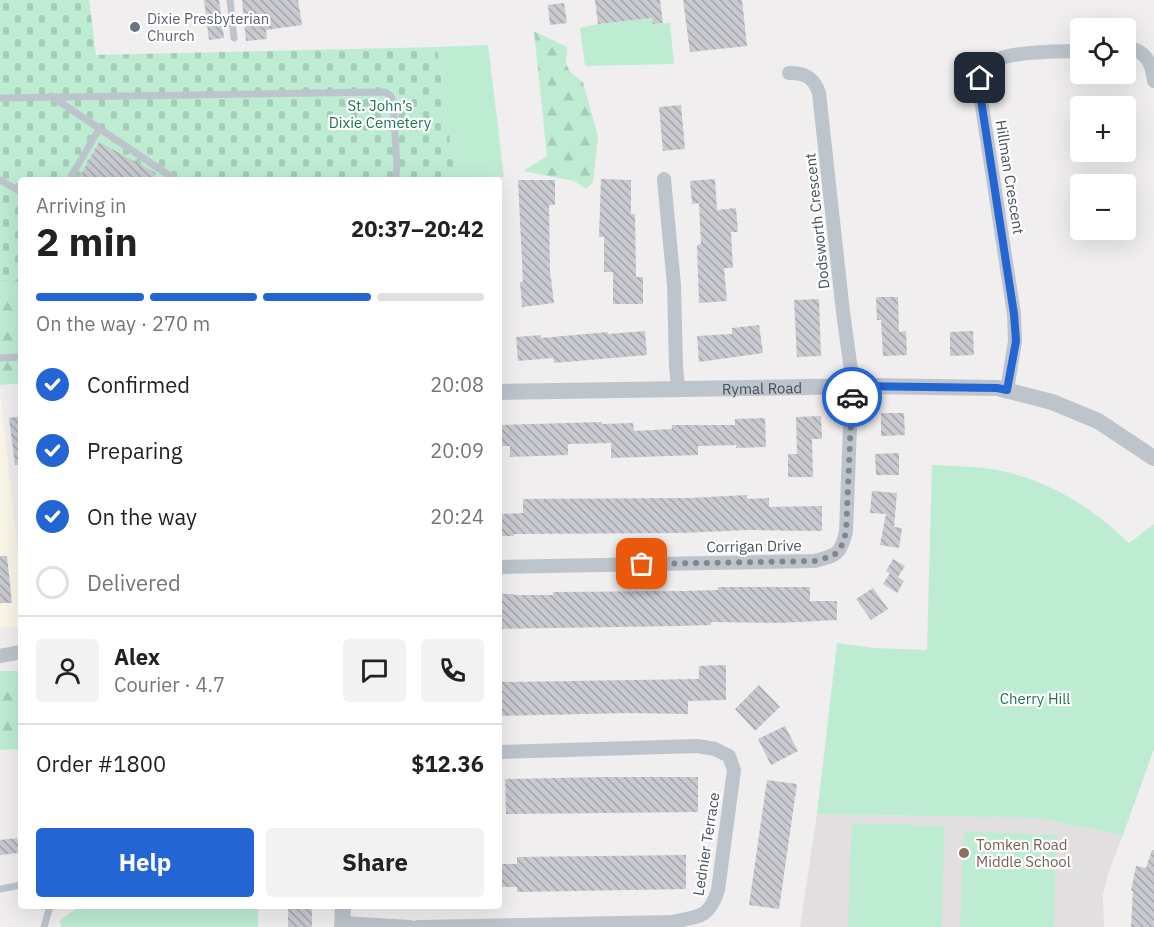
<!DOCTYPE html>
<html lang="en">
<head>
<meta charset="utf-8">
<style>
	:root { --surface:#fff; --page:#f2f2f2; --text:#222; --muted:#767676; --line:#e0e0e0; --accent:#2465d4 }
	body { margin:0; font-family:"IBM Plex Sans",sans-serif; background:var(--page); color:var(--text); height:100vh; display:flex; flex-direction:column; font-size:22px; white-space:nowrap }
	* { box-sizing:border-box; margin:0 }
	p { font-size:20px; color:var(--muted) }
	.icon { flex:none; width:33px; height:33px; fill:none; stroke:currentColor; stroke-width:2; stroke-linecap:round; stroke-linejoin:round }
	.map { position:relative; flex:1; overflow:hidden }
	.sheet { position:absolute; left:18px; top:177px; width:484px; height:732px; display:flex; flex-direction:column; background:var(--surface); border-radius:6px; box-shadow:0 6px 24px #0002 }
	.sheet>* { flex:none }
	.tools { position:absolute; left:1070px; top:18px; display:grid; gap:12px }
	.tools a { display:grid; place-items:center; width:66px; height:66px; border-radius:6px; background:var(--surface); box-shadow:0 6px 24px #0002; font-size:30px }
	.pin { position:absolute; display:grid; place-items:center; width:51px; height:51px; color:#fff; margin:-26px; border-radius:12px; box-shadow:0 3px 9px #0006 }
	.courier { position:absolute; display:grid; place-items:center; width:60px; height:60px; margin:-30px; border:4px solid #2465d4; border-radius:50%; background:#fff; color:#222; box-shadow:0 2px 8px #0007 }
	.overview em { font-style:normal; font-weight:700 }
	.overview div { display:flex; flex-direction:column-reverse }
	.overview { display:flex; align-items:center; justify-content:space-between; height:102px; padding:0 18px }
	h1 { font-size:39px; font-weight:700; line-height:45px }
	.bar { display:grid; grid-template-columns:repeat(4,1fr); gap:9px 6px; align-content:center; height:72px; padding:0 18px }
	.bar i { height:8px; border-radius:4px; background:var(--line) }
	.bar .on { background:var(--accent) }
	.bar p { grid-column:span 4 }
	.line { display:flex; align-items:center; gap:15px; padding:0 18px; border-top:2px solid var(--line) }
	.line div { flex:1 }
	.round { display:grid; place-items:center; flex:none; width:63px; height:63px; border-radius:6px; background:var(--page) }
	ol { padding:0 18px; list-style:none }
	li { display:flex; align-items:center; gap:18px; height:66px }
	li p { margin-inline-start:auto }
	li .icon { padding:6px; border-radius:50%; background:var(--accent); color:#fff; stroke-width:4 }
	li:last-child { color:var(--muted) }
	li i { width:33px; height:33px; border:3px solid var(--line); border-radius:50% }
	.primary-button { display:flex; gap:12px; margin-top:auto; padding:12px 18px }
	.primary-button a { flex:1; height:69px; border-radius:6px; background:var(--accent); color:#fff; font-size:24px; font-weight:700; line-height:69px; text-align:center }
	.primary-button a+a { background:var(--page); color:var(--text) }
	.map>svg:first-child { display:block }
</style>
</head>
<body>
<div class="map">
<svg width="1154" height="927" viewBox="0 0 1154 927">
	<defs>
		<pattern id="forest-firs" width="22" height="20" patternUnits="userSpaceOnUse" patternTransform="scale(1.5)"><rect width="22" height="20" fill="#beecd3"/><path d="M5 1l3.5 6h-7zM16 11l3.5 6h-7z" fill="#a5ccb7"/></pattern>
		<pattern id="cemetery-stones" width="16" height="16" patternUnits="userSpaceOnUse" patternTransform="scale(1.5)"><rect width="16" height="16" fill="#beecd3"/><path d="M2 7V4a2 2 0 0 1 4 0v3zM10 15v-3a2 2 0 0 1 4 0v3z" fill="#a5ccb7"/></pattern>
		<pattern id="building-back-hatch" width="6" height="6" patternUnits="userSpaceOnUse" patternTransform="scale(1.5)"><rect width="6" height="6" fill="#c8cad0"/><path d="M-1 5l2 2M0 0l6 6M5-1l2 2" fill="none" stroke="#a4a6ac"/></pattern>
	</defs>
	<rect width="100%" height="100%" fill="#f0eeee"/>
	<path fill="#faf6e8" d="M0 391 21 579V627H0Z"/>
	<path fill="#e1dfdf" d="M817 814 1037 818 1123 835 1109 871 1103 895 1104 927H800Z"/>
	<path fill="#beecd3" d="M652 18 653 24 670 23 674 64 585 66 580 28 598 24Z
		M488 45 504 177 455 178 437 47Z
		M932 465C949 466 966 466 983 468 1039 474 1090 505 1129 543L1154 524V749L1123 835 1037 818 817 814 837 643 874 648 927 650Z
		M852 823 945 826 941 927H848Z
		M964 831 1057 835 1053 927H960Z
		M80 906H258V927H61L60 920Z"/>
	<path fill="url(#forest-firs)" d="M534 31 567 47 566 64 570 72 583 82 598 137 593 182 586 189 574 181 523 171 547 156Z
		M0 267 21 279V383L0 385Z
		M0 671H21V749L0 750Z"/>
	<path fill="url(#cemetery-stones)" d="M0 0H89L96 55 437 47 455 177 465 178V180H21V282L0 280Z"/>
	<path fill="url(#building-back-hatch)" d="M204 0H219L224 38 209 40Z
		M242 0H298L302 25 266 30 267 39 246 41Z
		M595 0H660L663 23 653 24 652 18 598 24Z
		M683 0H742L747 46 690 52Z
		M564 3 567 23 550 25 548 5Z
		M681 105 685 149 663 151 659 107Z
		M99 142 156 173 152 180H78Z
		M601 179 631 180V214H635L636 277H643V304H613V272H604V237H599Z
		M715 179 717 210 736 208 738 232H731L733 268H724L727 301 699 303 697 245 701 244 699 203 692 204 690 181Z
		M518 180H555V205H549L550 271 554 303 522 307 520 282H523Z
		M876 297H898L899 332 906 331 907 355 883 356 881 320H877Z
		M819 299 821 356 797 357 794 300Z
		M759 325 763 353 699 362 697 336 732 334V328Z
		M645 331 647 355 554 363 553 358 518 361 516 337 541 335V338L608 332V334Z
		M973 331 974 355 950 356V332Z
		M881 413H904L905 435 881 436Z
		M21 416V465H15L9 418Z
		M821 416 822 439H812L813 477H788V454H797L796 417Z
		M765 418 766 447 736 448V445L698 446V455L611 458V443L568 444V455L510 457V446H500V425L602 422V424L633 423 634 431 672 429V425H735V419Z
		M899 453V475H876L875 454Z
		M872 491 897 493 894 527 902 528 899 548 880 545 886 514 870 513Z
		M747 495V499L769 498V507L822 506V531L748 530 682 533 514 534V536H500V514L523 513V499L689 498Z
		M0 556H7L12 603H0Z
		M893 559 905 566 898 577 904 581 897 593 883 584 890 573 886 571Z
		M718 587H810V601H837V620L779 623 711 622V625L679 626 500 629V594H513V595H553V592L684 591 718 590Z
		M873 588 888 609 871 620 856 599Z
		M726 665V700L688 701V714L629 713 500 716V682L699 679V666Z
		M759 685 780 707 755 731 735 709Z
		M785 726 798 751 771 765 758 739Z
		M605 777H698V812L506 814 505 779Z
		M767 780 797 784 779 909 749 905Z
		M17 838 19 853 0 855V840Z
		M1152 850H1154V927H1131L1133 891H1131L1136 866 1146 868Z
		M686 855V889L517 892V887H500V864H517V857Z
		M288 906 312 907V927H288Z"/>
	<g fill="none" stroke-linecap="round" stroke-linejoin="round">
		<path stroke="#bdc4cc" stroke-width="7" d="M230 0 234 38
			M51 96 176 180
			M0 98 385 92 391 96 393 103 397 168 395 180
			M0 180 21 192
			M69 180 99 129
			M0 358 21 357
			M0 889 21 885
			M44 927 50 906"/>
		<path stroke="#bdc4cc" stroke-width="14" d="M1125 47C1145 50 1152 62 1154 81
			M664 179 674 285 676 366 678 388
			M1007 390 1015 341 1014 314 979 87C979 79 981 72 987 66 1002 50 1058 52 1080 51
			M500 567 815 561C837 555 840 555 846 532L851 401 855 386 851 370 843 312 819 93C814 78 805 72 789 73
			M0 656 21 652
			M342 923 410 927
			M418 927 671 922C699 916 709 919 718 890L734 770 729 756 715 749 697 746 500 752"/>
		<g stroke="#bdc4cc" stroke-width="16">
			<path id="s1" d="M500 392 872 386 997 388 1052 402 1098 421 1154 458"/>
			<path d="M342 927 343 906"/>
		</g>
	</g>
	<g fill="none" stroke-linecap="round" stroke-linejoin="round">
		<path stroke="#82878e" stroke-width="6" stroke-dasharray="0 10.8" d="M642 564 815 561C837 555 840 555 846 532L852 397"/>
		<path stroke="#2465d4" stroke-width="8" d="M852 397 855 386 997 388 1007 390 1016 341 1014 314 979 87 980 78"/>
	</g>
	<circle fill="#6b7280" stroke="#fff" stroke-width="2" cx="135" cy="27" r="6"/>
	<circle fill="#8d6e63" stroke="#fff" stroke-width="2" cx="964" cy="853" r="6"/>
	<g text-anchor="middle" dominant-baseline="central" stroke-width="4.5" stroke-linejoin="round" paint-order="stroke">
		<g font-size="15" fill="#5b616d" stroke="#fff" text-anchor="start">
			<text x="147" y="18">Dixie Presbyterian<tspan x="147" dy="17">Church</tspan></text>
		</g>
		<g font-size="15" fill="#1d7750" stroke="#fff">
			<text x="380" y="105">St. John’s<tspan x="380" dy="17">Dixie Cemetery</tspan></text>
			<text x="1035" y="698">Cherry Hill</text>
		</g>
		<g font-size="15" fill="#47505a" stroke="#fff">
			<text transform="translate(1010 177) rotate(81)">Hillman Crescent</text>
			<text transform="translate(817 221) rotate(-96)">Dodsworth Crescent</text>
			<text stroke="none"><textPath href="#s1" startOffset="262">Rymal Road</textPath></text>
			<text transform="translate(754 546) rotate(-1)">Corrigan Drive</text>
			<text transform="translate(706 844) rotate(-81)">Lednier Terrace</text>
		</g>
		<g font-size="15" fill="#785e54" stroke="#fff" text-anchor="start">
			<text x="976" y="844">Tomken Road<tspan x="976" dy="17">Middle School</tspan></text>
		</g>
	</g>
</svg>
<div class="tools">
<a><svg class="icon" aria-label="locate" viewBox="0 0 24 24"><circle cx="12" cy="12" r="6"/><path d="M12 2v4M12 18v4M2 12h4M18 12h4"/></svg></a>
<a>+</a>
<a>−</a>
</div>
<div class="pin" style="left:642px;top:564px;background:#ea580c"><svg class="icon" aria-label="bag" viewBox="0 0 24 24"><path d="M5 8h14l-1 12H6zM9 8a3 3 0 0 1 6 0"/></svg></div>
<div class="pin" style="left:980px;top:78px;background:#1f2937"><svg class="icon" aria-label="home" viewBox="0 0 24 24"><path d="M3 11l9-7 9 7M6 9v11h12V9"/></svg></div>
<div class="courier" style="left:852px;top:397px"><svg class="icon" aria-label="car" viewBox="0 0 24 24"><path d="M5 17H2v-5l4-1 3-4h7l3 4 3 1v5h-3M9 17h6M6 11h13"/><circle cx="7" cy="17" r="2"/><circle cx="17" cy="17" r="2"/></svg></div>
<section class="sheet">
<div class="overview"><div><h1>2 min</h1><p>Arriving in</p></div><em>20:37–20:42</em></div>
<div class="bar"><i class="on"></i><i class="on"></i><i class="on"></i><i></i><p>On the way · 270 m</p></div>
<ol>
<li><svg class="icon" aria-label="check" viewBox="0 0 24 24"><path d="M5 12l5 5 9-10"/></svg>Confirmed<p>20:08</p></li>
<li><svg class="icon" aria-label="check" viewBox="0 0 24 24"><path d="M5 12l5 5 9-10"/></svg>Preparing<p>20:09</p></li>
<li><svg class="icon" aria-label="check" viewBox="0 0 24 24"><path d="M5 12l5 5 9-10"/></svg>On the way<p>20:24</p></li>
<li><i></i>Delivered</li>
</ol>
<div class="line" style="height:108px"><a class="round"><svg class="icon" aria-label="person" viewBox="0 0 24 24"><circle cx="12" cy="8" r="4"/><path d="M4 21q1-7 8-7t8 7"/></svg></a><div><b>Alex</b><p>Courier · 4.7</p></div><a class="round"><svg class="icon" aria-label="chat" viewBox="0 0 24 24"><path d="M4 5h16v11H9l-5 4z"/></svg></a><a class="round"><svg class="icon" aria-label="phone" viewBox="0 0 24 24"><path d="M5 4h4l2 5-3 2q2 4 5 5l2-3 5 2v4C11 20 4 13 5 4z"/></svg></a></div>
<div class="line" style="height:78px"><div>Order #1800</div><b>$12.36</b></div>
<div class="primary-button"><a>Help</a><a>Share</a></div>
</section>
</div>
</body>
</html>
